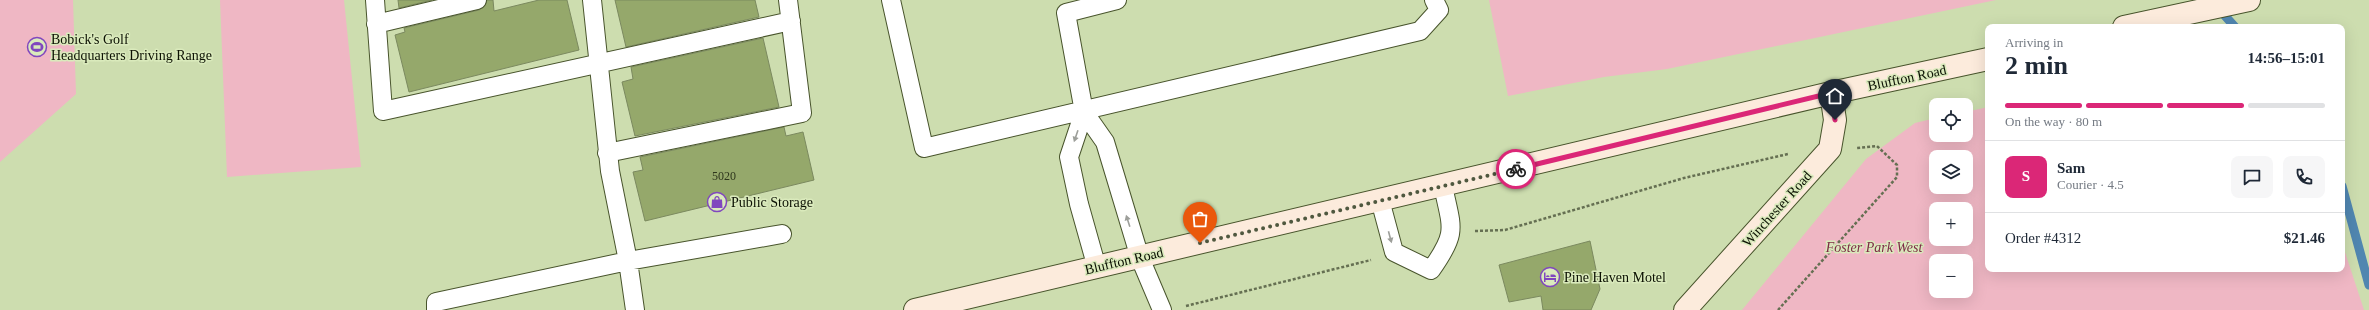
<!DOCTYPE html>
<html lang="en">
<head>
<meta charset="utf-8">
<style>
	:root { --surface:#fff; --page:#f6f6f7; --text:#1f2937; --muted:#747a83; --line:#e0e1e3; --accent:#db2777 }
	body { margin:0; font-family:Georgia,serif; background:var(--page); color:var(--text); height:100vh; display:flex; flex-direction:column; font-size:15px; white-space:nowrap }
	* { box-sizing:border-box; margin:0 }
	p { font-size:13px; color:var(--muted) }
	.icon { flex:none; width:22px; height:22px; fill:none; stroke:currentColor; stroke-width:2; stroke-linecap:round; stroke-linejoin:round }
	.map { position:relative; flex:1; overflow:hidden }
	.sheet { position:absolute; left:1985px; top:24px; width:360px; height:248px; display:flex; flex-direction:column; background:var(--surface); border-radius:8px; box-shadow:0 4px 16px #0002 }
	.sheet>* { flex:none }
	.fabs { position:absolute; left:1929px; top:98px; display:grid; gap:8px }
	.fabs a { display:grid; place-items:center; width:44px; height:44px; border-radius:8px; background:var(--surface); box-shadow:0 4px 16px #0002; font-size:20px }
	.pin { position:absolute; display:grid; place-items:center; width:34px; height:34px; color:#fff; margin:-41px -17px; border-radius:50% 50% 50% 0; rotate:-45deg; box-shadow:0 0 4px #0007 }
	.pin .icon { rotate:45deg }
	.courier { position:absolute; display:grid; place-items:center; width:40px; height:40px; margin:-20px; border:3px solid #db2777; border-radius:50%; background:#fff; color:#222; box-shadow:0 1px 5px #0007 }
	.overview em { font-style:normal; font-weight:600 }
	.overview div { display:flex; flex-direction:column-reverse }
	.overview { display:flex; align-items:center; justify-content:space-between; height:68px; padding:0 20px }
	h1 { font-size:26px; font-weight:600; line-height:30px }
	.bar { display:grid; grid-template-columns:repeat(4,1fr); gap:6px 4px; align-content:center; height:48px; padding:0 20px }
	.bar i { height:5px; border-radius:3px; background:var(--line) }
	.bar .selected { background:var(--accent) }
	.bar p { grid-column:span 4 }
	.line { display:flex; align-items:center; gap:10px; padding:0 20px; border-top:1px solid var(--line) }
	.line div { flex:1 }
	.round { display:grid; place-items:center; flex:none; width:42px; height:42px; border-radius:8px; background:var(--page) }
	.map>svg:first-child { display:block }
</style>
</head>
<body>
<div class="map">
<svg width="2369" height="310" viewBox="0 0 2369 310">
	<rect width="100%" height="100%" fill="#cdddaf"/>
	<path fill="#efb7c4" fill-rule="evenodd" d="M0 0H73L76 94 0 162Z
		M220 0H344L361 167 227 177Z
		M1489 0H1996L1667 69 1604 77 1508 96Z
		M1988 107V269H2342V243L2364 310H1742L1866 159 1915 123 1936 118V135H1966V112ZM1936 157H1966V187H1936ZM1936 209H1966V239H1936ZM1936 261H1966V291H1936Z"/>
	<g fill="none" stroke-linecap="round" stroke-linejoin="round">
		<path stroke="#5086b0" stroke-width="9" d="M2218 8 2235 27
			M2342 186 2369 285"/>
	</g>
	<path fill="#95a86b" stroke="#7b895f" d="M398 0H432L399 8Z
		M487 0H493L494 11 539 0H567L579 50 409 92 395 35 405 32 404 28 479 10 484 7Z
		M615 0H755L759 17 626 47Z
		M763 38 779 107 635 136 622 82 633 79 631 67Z
		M784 127 786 136 803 132 814 180 645 221 633 172 643 170 640 157Z
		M1590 241 1600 289 1591 310H1543L1541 296 1509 302 1499 265Z"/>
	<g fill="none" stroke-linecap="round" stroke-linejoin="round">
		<defs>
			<path id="lane" d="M375 0 383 111 791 21
				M592 0 610 171 628 261 635 310
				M891 0 924 148 1420 31 1439 10 1434 0
				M376 24 477 0
				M1084 112 1066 13 1117 0
				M607 153 802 113 788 0
				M1380 200 1394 252 1431 270C1458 232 1452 229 1443 186
				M1097 268 1079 204 1069 157 1084 112 1105 142 1140 258 1162 310
				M436 310V302L628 261 782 234"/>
			<path id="secondary" d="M2124 27 2249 0
				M915 310 1831 93 1988 59
				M1685 310 1830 149 1835 120 1831 93"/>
		</defs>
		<use href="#lane" stroke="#48542c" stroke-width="20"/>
		<use href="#secondary" stroke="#48542c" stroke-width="24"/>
		<path stroke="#656f52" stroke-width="2.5" stroke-dasharray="3 2" stroke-linecap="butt" d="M1475 231 1505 230 1684 178 1788 154
			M1186 306 1371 260
			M1778 310 1897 177V165L1877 146 1857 148"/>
		<use href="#lane" stroke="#fff" stroke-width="18"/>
		<use href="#secondary" stroke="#fcebdc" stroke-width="22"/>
	</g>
	<defs><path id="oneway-solid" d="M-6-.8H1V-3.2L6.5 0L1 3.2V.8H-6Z"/></defs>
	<g fill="#9d9f9a">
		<use href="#oneway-solid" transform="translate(1076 136) rotate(109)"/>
		<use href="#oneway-solid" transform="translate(1128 221) rotate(-108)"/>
		<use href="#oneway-solid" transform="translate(1390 237) rotate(75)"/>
	</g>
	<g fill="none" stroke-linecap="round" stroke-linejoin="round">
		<path stroke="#4f583f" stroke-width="4" stroke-dasharray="0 7.2" d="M1200 243 1516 169"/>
		<path stroke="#db2777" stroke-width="5" d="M1516 169 1831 93 1835 120"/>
	</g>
	<defs>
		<symbol id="stadium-ring" viewBox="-11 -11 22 22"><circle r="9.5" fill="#daeabc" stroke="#8047be" stroke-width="1.5"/><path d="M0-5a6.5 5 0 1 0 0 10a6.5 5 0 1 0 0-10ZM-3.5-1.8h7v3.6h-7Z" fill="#8047be"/></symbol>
		<symbol id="shop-ring" viewBox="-11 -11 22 22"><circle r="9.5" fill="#daeabc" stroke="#8047be" stroke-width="1.5"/><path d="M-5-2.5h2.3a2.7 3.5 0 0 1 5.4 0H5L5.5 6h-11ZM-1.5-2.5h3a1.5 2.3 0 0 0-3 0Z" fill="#8047be"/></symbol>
		<symbol id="hotel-ring" viewBox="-11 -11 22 22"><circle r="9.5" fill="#daeabc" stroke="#8047be" stroke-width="1.5"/><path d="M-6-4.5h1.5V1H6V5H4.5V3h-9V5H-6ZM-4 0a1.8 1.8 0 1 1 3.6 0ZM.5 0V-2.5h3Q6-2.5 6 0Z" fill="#8047be"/></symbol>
	</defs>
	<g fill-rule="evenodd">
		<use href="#stadium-ring" x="26" y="36" width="22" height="22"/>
		<use href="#shop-ring" x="706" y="191" width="22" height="22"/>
		<use href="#hotel-ring" x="1539" y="266" width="22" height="22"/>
	</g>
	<g text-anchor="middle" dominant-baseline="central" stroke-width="3" stroke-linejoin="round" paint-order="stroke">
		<g font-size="12" fill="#2e361c">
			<text x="724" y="176">5020</text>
		</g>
		<g font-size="14" fill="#0b1002" stroke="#daeabc" text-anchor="start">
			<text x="51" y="39">Bobick's Golf<tspan x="51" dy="16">Headquarters Driving Range</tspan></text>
			<text x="731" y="202">Public Storage</text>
			<text x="1564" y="277">Pine Haven Motel</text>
		</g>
		<g font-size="14" fill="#0b1002" stroke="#daeabc">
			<text transform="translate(1907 78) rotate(-12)">Bluffton Road</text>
			<text transform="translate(1777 209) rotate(-48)">Winchester Road</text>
			<text transform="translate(1124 261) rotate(-13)">Bluffton Road</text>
		</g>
		<g font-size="14" font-style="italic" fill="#7d2b46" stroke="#daeabc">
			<text x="1874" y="247">Foster Park West</text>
		</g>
	</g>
</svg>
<div class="fabs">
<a><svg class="icon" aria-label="locate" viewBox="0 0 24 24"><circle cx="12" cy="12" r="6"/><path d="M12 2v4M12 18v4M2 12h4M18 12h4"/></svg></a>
<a><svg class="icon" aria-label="layers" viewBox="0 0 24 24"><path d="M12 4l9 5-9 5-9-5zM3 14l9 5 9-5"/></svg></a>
<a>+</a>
<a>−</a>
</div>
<div class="pin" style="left:1200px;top:243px;background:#ea580c"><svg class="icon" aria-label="bag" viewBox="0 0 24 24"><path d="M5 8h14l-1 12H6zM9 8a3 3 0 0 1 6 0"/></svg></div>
<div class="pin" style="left:1835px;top:120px;background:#1f2937"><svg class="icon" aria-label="home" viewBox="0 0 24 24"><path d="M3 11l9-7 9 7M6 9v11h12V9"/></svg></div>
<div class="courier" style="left:1516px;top:169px"><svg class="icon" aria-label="bike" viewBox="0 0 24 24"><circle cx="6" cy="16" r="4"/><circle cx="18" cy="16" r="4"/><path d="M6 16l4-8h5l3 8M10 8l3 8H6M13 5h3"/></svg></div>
<section class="sheet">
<div class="overview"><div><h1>2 min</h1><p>Arriving in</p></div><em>14:56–15:01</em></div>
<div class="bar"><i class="selected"></i><i class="selected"></i><i class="selected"></i><i></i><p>On the way · 80 m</p></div>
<div class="line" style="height:72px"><b class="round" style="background:var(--accent);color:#fff">S</b><div><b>Sam</b><p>Courier · 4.5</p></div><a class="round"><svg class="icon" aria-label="chat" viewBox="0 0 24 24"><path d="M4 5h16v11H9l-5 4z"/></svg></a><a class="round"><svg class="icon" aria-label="phone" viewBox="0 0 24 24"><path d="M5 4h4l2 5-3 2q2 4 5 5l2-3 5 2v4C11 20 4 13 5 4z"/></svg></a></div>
<div class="line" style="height:52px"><div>Order #4312</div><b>$21.46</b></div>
</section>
</div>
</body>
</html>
